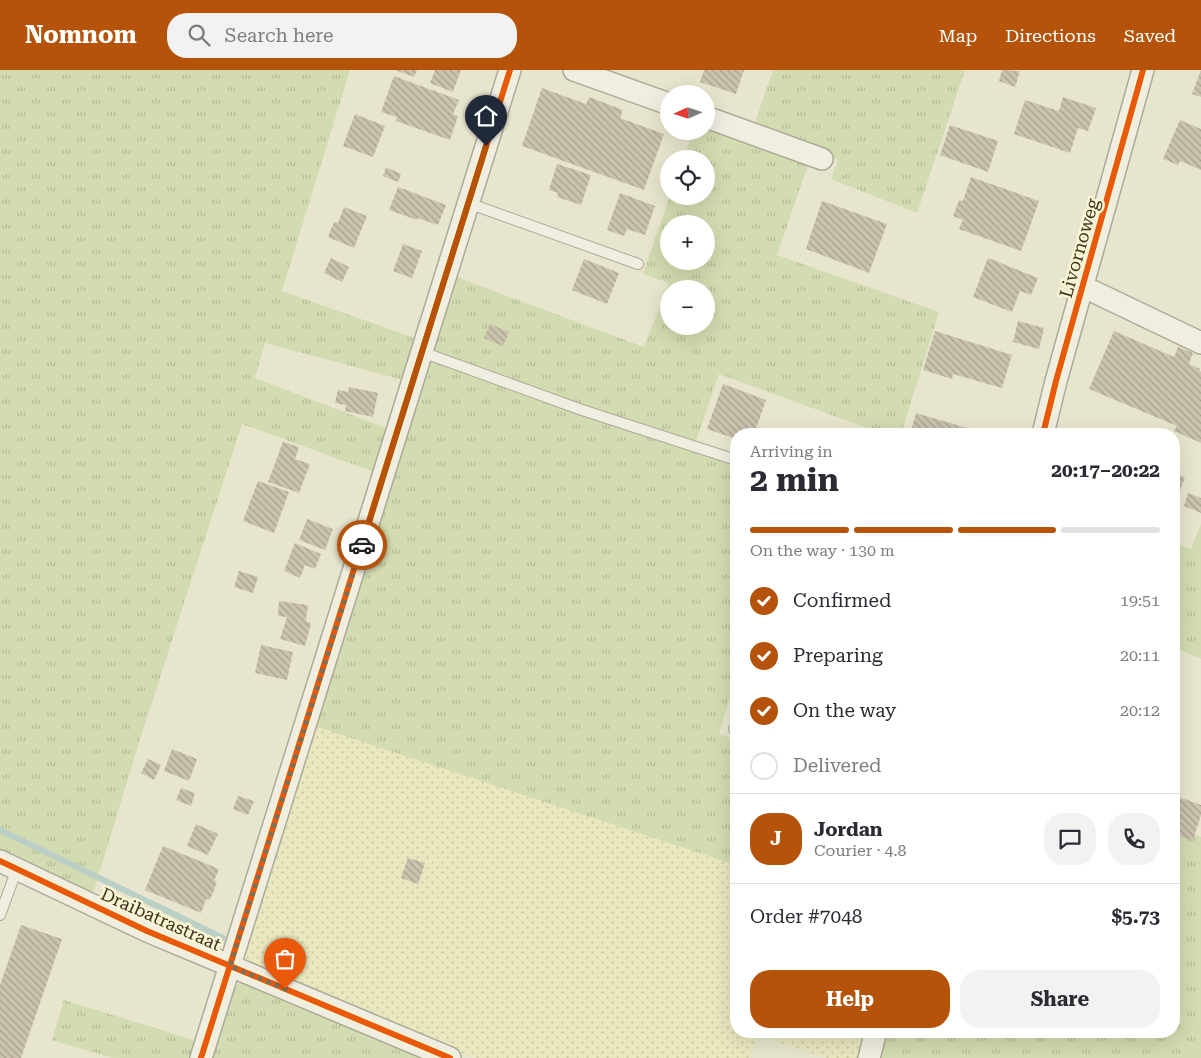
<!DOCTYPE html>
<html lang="en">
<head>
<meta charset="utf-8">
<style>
	:root { --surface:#fff; --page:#f2f2f3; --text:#2b2b33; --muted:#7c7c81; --line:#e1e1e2; --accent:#b45309 }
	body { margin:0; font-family:"Roboto Serif",serif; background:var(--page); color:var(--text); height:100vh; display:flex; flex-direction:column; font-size:19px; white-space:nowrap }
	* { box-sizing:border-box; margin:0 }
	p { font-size:16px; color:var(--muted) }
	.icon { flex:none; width:28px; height:28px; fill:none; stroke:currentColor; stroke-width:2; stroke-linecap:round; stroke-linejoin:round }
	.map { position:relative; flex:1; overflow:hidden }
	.side { position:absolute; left:730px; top:358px; width:450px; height:610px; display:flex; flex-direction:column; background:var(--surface); border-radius:20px; box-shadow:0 5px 20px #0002 }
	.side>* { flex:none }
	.needle { width:32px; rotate:267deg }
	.tools { position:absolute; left:660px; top:15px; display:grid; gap:10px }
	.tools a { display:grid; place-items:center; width:55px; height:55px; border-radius:50%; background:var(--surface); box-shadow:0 5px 20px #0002; font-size:25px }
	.pin { position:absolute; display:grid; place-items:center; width:42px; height:42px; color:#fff; margin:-51px -21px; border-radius:50% 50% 50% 0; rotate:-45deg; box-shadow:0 0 5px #0007 }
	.pin .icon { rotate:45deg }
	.courier { position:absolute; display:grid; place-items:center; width:50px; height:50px; margin:-25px; border:4px solid #b45309; border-radius:50%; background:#fff; color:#222; box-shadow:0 1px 6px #0007 }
	.overview em { font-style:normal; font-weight:700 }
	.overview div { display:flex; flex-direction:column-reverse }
	.overview { display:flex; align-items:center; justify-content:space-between; height:85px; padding:0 20px }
	h1 { font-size:32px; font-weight:700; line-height:38px }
	.bar { display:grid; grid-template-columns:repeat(4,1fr); gap:8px 5px; align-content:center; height:60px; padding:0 20px }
	.bar i { height:6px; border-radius:4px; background:var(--line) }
	.bar .current { background:var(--accent) }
	.bar p { grid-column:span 4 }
	.line { display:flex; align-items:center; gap:12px; padding:0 20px; border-top:1px solid var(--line) }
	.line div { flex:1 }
	.round { display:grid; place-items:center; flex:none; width:52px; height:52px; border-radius:20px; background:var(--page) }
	ol { padding:0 20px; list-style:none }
	li { display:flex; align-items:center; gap:15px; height:55px }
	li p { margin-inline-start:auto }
	li .icon { padding:5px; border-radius:50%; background:var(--accent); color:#fff; stroke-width:4 }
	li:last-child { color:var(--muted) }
	li i { width:28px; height:28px; border:2px solid var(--line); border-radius:50% }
	.primary-button { display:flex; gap:10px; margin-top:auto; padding:10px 20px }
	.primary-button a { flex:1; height:58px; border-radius:20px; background:var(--accent); color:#fff; font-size:20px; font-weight:700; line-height:58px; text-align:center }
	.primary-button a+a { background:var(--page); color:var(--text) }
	header { display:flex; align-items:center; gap:30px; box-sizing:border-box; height:70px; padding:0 25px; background:var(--accent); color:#fff }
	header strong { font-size:24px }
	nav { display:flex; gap:28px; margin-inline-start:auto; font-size:18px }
	.search { width:350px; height:45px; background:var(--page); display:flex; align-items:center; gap:12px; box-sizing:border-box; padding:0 18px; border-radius:20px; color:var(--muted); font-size:19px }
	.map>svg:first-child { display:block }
</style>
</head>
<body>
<header>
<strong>Nomnom</strong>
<div class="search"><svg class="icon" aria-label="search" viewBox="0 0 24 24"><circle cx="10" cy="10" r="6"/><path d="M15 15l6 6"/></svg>Search here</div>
<nav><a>Map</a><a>Directions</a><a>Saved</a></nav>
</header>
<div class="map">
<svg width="1201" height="988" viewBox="0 0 1201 988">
	<defs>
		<pattern id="farmland-dots" width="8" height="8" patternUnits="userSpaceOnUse" patternTransform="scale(1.25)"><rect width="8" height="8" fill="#e9e7be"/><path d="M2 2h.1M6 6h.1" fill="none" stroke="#c9c7a3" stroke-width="1.8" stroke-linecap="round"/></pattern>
		<pattern id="grass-tufts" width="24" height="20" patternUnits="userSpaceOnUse" patternTransform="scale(1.25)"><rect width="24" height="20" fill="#d3dbb0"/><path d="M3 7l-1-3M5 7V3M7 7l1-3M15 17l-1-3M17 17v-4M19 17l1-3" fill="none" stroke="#b6bc97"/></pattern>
		<pattern id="building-back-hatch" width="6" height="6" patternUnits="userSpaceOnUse" patternTransform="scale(1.25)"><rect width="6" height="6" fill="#ccc3af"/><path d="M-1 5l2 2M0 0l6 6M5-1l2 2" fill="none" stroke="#a79f8e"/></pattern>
	</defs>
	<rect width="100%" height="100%" fill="#e8e5ce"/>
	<path fill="url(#farmland-dots)" d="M312 655 736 795V961H868L860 988H825L757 965 750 988H474L245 892 242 882Z"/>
	<path fill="url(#grass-tufts)" fill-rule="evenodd" d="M0 0H350L282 221 420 270 407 311 265 273 255 308 391 360 377 403 242 354 141 666 92 827 0 781Z
		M773 0H965L917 143 831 109 838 90 753 58Z
		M706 58 808 95 777 185 939 242 901 364H884L719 304 695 374 582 336 428 281 451 205 644 277 669 213 643 204 670 126H706V89H683L693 61H706ZM669 154H706V191H669ZM669 219H706V256H669Z
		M426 287 578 344 736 396V607L719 664 736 670V795L312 655Z
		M1201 454V589L1174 577V472L1191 479Z
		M1174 757 1201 767V988H877L885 961H1174Z
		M247 913 425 988H208C213 972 224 924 236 915 239 913 243 913 247 913Z
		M64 930 200 972 195 988H113L52 970Z"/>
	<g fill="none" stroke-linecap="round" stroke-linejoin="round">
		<path stroke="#bacfc6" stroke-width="6" d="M0 760 223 868"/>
	</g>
	<path fill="url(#building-back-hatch)" d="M395 0H417L414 7Z
		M435 0H461L453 22 430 13Z
		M704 0H744L736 24 700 12Z
		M1002 0 1020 1 1015 17 999 11Z
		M1201 0V27L1192 24Z
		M394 6 459 30 453 44 458 46 450 70 396 51 397 47 381 42Z
		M542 18 586 34 589 27 623 40 620 48 664 64 644 120 522 76Z
		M1063 27 1096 38 1088 61 1078 58 1070 83 1014 64 1025 30 1059 41Z
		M355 44 385 56 373 87 343 76Z
		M1180 50 1201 59V100L1180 91 1178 95 1163 89Z
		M950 55 998 71 988 102 940 85Z
		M557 94 591 105 581 135 557 127 558 123 549 120Z
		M386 97 401 104 398 112 383 106Z
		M971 107 1039 131 1021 181 959 159 963 150 953 146 959 130 963 131Z
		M398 117 446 135 438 155 417 148V150L389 140Z
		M620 123 655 136 645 165 627 159 624 166 607 160Z
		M822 131 887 154 869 203 806 179Z
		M344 137 367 146 354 178 328 167 334 152 338 153Z
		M403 174 422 181 412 208 393 201Z
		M331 188 349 197 342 212 324 203Z
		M988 188 1038 208 1031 225 1020 221 1012 242 973 227Z
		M584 189 619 203 607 234 572 220Z
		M1018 251 1044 258 1039 279 1013 272Z
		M490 254 509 262 503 276 484 268Z
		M935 261 1012 285 1002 318 953 304 952 309 923 300Z
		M1114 261 1174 287 1178 277 1193 283 1189 294 1200 299 1199 301 1201 302V373L1174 361 1177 356 1089 319Z
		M723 314 766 330 754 364H736V369L707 359Z
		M349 317 378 323 373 347 345 341 346 335 335 333 338 320 348 322Z
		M916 343 977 361 976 364H910Z
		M283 372 299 377 295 389 310 394 299 423 268 412Z
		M1174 403 1185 407 1174 438Z
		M258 411 289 422 274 463 243 451Z
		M1188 423 1201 428V443L1184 436Z
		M307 449 333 459 325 480 299 470Z
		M295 473 321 484 315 499 305 495 300 508 284 501Z
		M239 501 258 507 253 523 234 517Z
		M279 531 308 535 306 551 311 553 305 576 280 569 287 547 278 546Z
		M261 575 293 582 287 610 255 603Z
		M736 621V641L730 639Z
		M172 679 197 689 189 711 164 701Z
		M148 689 161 695 154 710 141 703Z
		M181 718 195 723 191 736 176 730Z
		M238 726 254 731 248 745 233 739Z
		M1176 726 1201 735V745L1193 770 1174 765V734Z
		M196 754 218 764 208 785 187 776Z
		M163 776 219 799 214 811 217 812 210 830 206 829 201 843 145 820Z
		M408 788 425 793 418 814 401 808Z
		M21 855 62 869 21 988H0V915Z"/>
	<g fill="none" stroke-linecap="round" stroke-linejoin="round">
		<defs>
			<path id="service" d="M468 133 638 194
				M422 282 582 340 736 390
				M734 659 736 660
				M0 845 17 799"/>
			<path id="minor" d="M574 0 669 34
				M706 47 822 89
				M1084 217 1201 273
				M1043 364 1056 311 1143 0
				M0 791 147 861 450 988
				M201 988 510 0
				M869 988 876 961"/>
		</defs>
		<use href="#service" stroke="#aea997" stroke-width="12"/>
		<use href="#minor" stroke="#aea997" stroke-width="24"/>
		<use href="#service" stroke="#f0eee1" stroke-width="10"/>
		<use href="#minor" stroke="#f0eee1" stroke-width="21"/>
		<defs>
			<path id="cycleway" d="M1043 364 1056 311 1143 0
				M0 791 147 861 450 988
				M201 988 510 0"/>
		</defs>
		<use href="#cycleway" stroke="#f9f5d5" stroke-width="9"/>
		<use href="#cycleway" stroke="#e8590c" stroke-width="6"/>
	</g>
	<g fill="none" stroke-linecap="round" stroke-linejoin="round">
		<path stroke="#7a715c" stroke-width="5" stroke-dasharray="0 9" d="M285 919 230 896 362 475"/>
		<path stroke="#b45309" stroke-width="6" d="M362 475 486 76"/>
	</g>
	<g text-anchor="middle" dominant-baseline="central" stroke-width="5" stroke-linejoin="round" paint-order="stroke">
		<g font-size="18" fill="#3f331e" stroke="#f9f5d5">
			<text transform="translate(1079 178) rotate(-74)">Livornoweg</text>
			<text transform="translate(161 849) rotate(24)">Draibatrastraat</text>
		</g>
	</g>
</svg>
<div class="tools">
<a><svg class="needle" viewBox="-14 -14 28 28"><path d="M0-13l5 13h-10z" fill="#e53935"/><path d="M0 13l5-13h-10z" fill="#7c7c81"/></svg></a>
<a><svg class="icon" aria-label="locate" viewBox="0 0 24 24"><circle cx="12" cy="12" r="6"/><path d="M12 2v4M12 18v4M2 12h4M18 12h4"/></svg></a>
<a>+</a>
<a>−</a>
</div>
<div class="pin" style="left:285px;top:919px;background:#ea580c"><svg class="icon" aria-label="bag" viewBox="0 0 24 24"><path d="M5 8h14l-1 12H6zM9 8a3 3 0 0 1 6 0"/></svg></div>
<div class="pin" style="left:486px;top:76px;background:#1f2937"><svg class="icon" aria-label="home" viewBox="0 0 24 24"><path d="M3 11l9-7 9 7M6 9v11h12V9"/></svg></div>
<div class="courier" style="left:362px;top:475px"><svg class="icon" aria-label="car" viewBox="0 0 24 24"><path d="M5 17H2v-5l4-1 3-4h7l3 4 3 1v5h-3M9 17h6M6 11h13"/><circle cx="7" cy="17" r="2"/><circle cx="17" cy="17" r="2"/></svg></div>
<section class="side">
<div class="overview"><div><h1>2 min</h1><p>Arriving in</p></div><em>20:17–20:22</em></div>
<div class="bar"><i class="current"></i><i class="current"></i><i class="current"></i><i></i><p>On the way · 130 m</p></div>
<ol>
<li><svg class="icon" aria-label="check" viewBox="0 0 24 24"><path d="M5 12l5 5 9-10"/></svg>Confirmed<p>19:51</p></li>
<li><svg class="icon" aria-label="check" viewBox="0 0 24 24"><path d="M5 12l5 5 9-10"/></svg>Preparing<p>20:11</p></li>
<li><svg class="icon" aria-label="check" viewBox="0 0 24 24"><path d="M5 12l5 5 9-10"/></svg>On the way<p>20:12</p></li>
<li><i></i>Delivered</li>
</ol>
<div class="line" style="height:90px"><b class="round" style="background:var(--accent);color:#fff">J</b><div><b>Jordan</b><p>Courier · 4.8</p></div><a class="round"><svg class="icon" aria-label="chat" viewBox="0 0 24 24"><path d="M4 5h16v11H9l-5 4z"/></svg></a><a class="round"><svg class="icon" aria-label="phone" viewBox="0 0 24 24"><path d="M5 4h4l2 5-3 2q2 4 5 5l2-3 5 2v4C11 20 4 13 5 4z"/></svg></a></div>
<div class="line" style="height:65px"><div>Order #7048</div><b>$5.73</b></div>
<div class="primary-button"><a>Help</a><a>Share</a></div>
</section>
</div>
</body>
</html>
